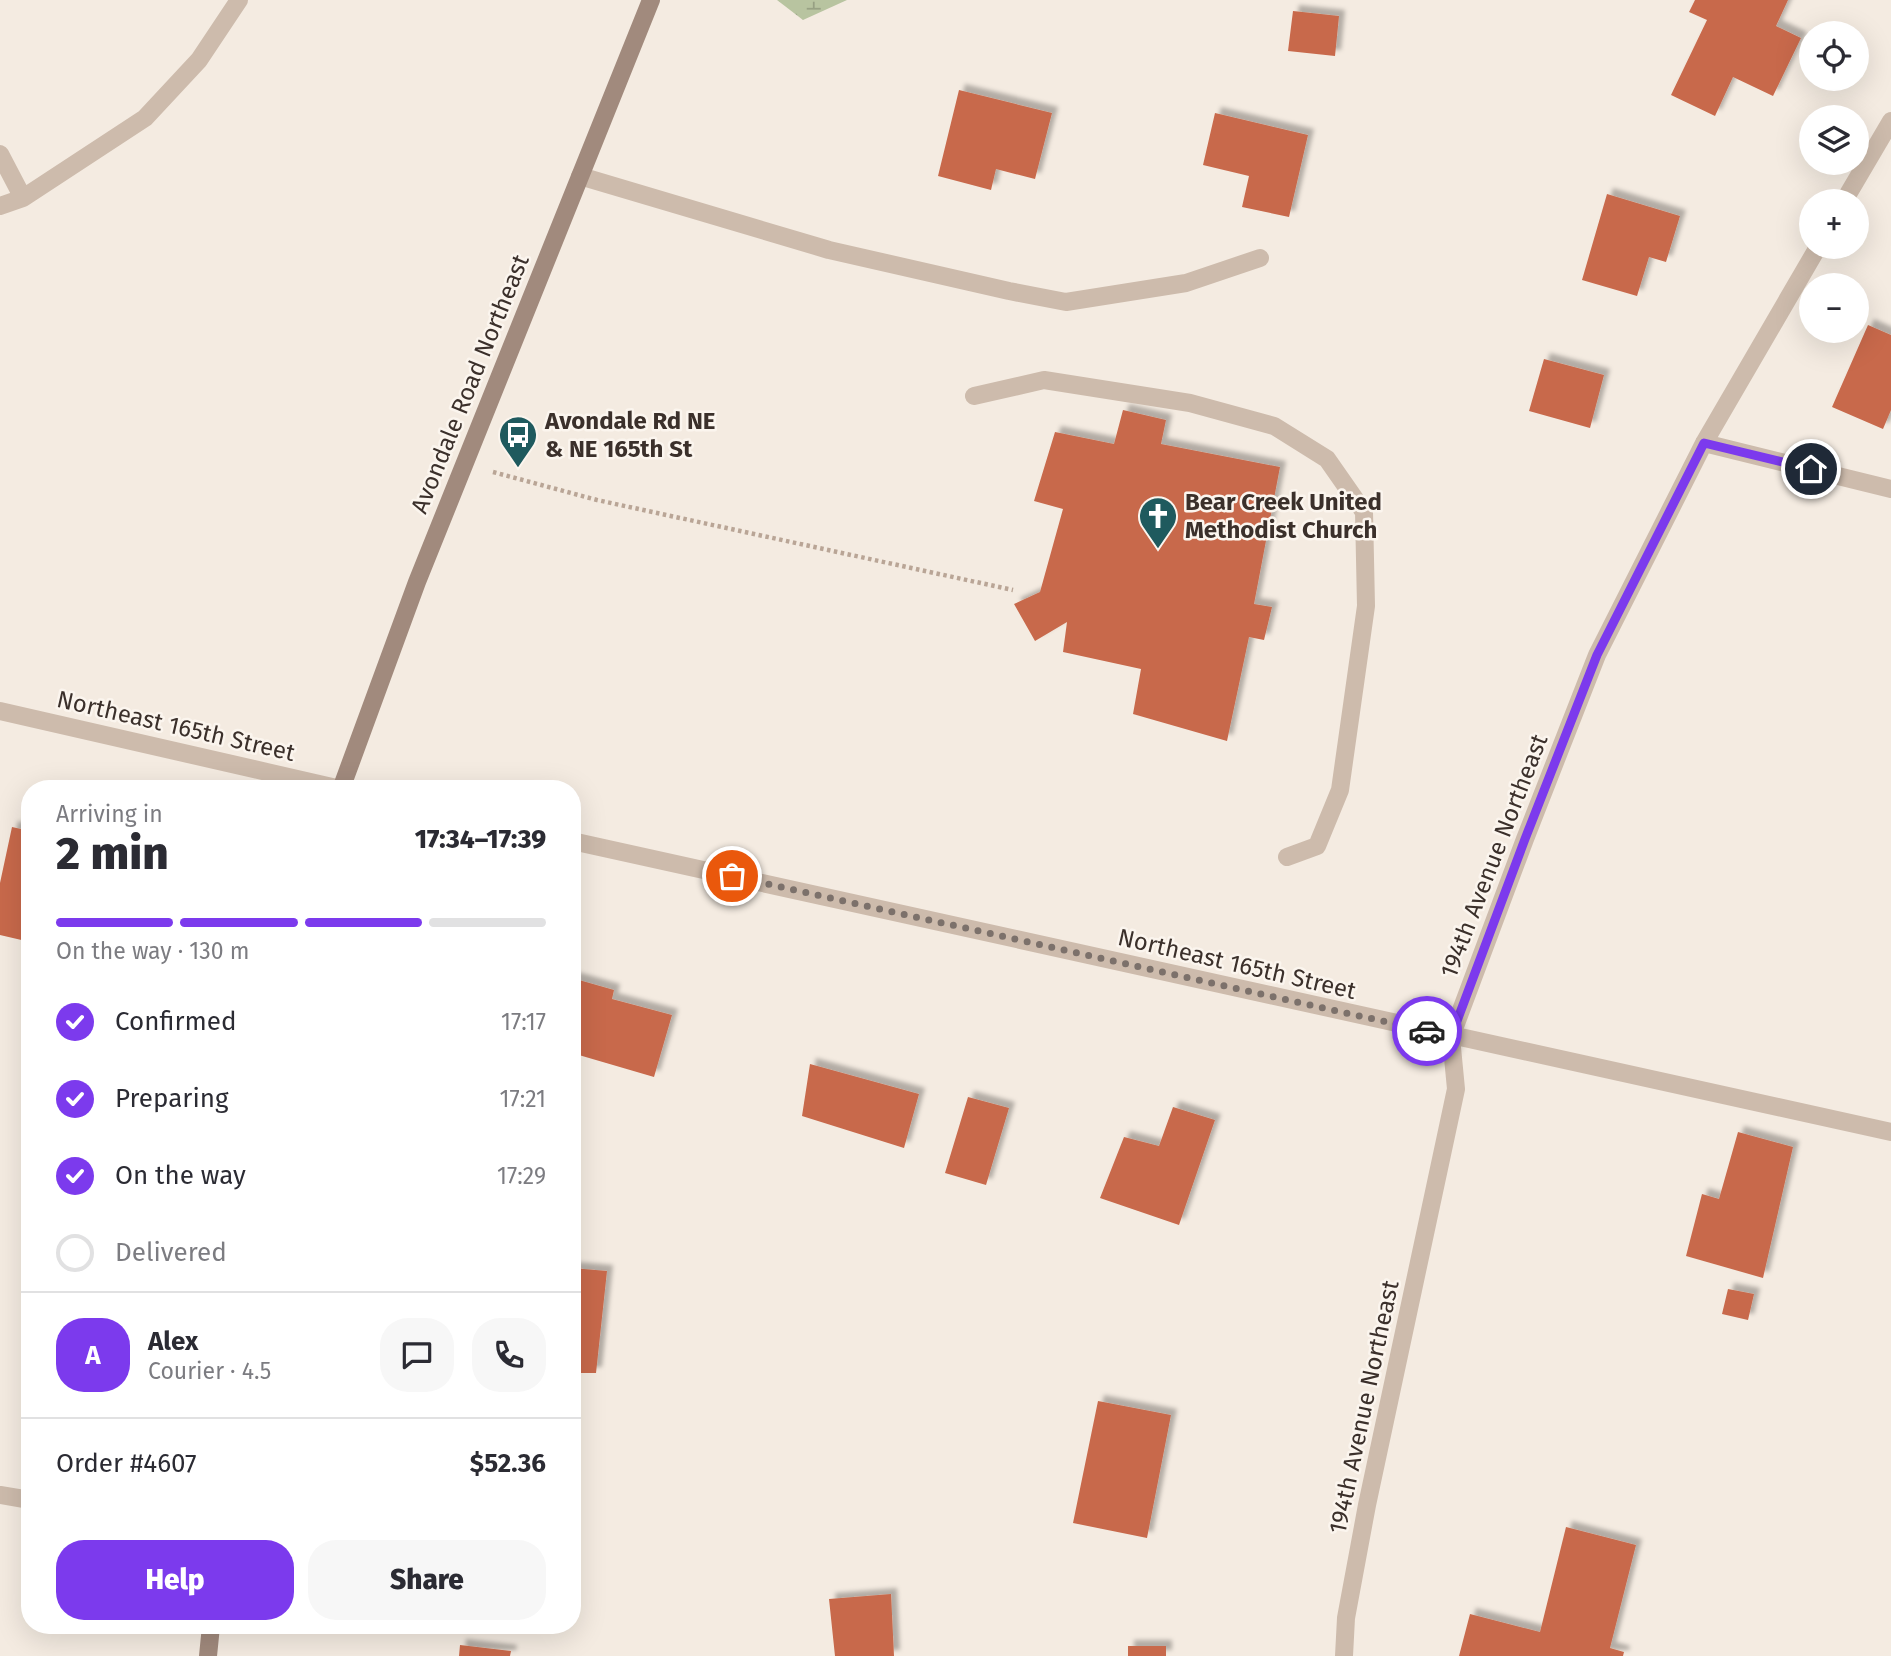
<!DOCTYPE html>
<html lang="en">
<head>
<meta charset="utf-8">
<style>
	:root { --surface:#fff; --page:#f7f7f7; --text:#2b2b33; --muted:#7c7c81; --line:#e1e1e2; --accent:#7c3aed }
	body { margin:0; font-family:"Fira Sans",sans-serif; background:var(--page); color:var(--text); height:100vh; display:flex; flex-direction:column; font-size:26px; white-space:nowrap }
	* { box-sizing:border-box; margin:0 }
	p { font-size:23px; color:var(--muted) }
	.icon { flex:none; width:38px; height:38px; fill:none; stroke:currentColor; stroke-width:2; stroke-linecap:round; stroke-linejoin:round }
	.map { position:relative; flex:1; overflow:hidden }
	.details { position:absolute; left:21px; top:780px; width:560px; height:854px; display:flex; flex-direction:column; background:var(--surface); border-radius:28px; box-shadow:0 7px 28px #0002 }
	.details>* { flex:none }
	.tools { position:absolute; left:1799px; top:21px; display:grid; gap:14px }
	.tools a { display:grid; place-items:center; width:70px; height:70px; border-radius:50%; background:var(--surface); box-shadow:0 7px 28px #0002; font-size:35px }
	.pin { position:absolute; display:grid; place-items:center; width:60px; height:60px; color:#fff; margin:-30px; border:4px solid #fff; border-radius:50%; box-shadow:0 2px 7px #0007 }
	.courier { position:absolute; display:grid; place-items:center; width:70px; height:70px; margin:-35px; border:5px solid #7c3aed; border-radius:50%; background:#fff; color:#222; box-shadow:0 2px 9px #0007 }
	.headline em { font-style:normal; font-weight:800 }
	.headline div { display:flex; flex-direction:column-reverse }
	.headline { display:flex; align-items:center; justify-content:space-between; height:119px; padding:0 35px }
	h1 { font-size:46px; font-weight:800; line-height:52px }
	.bar { display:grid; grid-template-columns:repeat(4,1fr); gap:10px 7px; align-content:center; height:84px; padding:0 35px }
	.bar i { height:9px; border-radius:5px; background:var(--line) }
	.bar .on { background:var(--accent) }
	.bar p { grid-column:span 4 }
	.line { display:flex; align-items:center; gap:18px; padding:0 35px; border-top:2px solid var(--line) }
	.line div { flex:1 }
	.round { display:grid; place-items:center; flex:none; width:74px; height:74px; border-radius:28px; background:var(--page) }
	ol { padding:0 35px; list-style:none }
	li { display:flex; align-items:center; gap:21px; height:77px }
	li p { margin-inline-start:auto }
	li .icon { padding:7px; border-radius:50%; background:var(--accent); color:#fff; stroke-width:4 }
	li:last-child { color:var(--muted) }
	li i { width:38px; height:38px; border:4px solid var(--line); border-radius:50% }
	.primary-button { display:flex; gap:14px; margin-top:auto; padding:14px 35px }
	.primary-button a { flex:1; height:80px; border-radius:28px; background:var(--accent); color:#fff; font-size:28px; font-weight:800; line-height:80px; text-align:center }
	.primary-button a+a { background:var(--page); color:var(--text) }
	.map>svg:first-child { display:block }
</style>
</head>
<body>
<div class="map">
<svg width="1891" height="1656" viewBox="0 0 1891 1656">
	<defs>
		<pattern id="wetland-marsh" width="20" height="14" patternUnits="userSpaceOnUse" patternTransform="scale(1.75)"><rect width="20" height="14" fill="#b8c4a0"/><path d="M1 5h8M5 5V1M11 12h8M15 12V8" fill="none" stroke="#97a083"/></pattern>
		<filter id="shadow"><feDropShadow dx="6" dy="-6" stdDeviation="2" flood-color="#0004"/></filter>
	</defs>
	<rect width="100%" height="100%" fill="#f4ebe1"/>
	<path fill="url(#wetland-marsh)" d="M777 0H847L803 20Z"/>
	<path fill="#c8694b" filter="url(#shadow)" d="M1695 0H1788L1776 26 1801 38 1773 96 1733 77 1715 116 1671 95 1707 20 1689 12Z
		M1293 11 1339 16 1335 56 1288 51Z
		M959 90 1052 113 1035 179 996 169 991 190 938 176Z
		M1215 113 1308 135 1289 217 1242 207 1249 176 1203 165Z
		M1607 194 1680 216 1666 262 1649 257 1637 296 1582 280Z
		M1868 325 1891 335V410L1883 429 1832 407Z
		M1544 359 1604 375 1590 428 1529 411Z
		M1123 410 1166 420 1161 444 1280 467 1254 604 1272 607 1264 640 1249 637 1227 741 1133 714 1141 669 1063 652 1067 622 1035 641 1014 604 1040 592 1063 509 1034 501 1055 432 1114 444Z
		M12 827 30 831V942L0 935V883Z
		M572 978 614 990 612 999 672 1015 654 1077 572 1053Z
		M810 1064 919 1094 904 1148 802 1116Z
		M968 1097 1009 1108 986 1185 945 1173Z
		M1173 1107 1215 1120 1179 1225 1100 1198 1124 1137 1159 1146Z
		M1738 1132 1793 1147 1763 1278 1686 1256 1702 1194 1719 1199Z
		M572 1268 607 1271 596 1373H572Z
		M1728 1289 1754 1294 1748 1320 1722 1314Z
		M1098 1401 1171 1415 1147 1538 1073 1523Z
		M1566 1527 1636 1545 1610 1648 1624 1652 1623 1656H1459L1470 1614 1540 1632Z
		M891 1594 894 1656H835L829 1599Z
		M460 1645 511 1651 510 1656H459Z
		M1128 1646H1166V1656H1128Z"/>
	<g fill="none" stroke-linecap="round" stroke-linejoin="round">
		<path stroke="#b9a596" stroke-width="4.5" stroke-dasharray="3.5 3.5" stroke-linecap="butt" d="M493 472 597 500 1013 590"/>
		<path stroke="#cdbbac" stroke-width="18" d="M580 176 829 250 1009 291 1066 302 1186 283 1260 258
			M974 396 1044 380 1190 403 1274 426 1327 459 1364 512 1366 606 1340 790 1317 846 1287 857
			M0 1495 30 1500"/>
		<path stroke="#cdbbac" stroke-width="18" d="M0 154 23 198
			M1844 201 1891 121
			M0 206 23 198 145 118 199 60 239 0
			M1704 443 1891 489
			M572 841 1891 1132
			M1344 1656 1346 1618 1367 1505 1456 1089 1451 1037 1525 839 1597 655 1704 443 1818 247"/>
		<path stroke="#cdbbac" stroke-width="18" d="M0 711 341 789"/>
		<path stroke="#a18a7d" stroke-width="18" d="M341 789 417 582 651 0
			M208 1656 211 1626"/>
	</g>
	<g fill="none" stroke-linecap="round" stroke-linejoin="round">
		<path stroke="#7c716b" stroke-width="7" stroke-dasharray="0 12.6" d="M732 876 1427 1031"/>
		<path stroke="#7c3aed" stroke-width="9" d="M1427 1031 1451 1037 1525 839 1597 655 1704 443 1811 469"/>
	</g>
	<defs>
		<symbol id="bus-pin" viewBox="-11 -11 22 30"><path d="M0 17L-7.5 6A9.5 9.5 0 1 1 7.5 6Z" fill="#1f5a5e" stroke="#fbf5ee"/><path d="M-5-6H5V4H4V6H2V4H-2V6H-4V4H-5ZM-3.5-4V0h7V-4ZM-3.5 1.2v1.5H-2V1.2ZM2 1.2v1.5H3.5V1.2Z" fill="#fff"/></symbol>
		<symbol id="church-pin" viewBox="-11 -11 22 30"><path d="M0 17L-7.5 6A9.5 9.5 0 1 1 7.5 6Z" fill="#1f5a5e" stroke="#fbf5ee"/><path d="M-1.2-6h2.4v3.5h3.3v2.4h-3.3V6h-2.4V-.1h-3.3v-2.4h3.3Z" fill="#fff"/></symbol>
	</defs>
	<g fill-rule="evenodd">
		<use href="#bus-pin" x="496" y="413" width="44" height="60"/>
		<use href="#church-pin" x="1136" y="494" width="44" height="60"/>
	</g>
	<g text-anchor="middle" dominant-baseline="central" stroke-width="5" stroke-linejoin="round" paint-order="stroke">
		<g font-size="24" fill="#3b302b" stroke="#fbf5ee">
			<text transform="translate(470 384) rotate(-68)">Avondale Road Northeast</text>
			<text transform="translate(176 726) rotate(13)">Northeast 165th Street</text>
			<text transform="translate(1494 856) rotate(-69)">194th Avenue Northeast</text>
			<text transform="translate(1237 964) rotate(13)">Northeast 165th Street</text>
			<text transform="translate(1364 1407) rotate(-78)">194th Avenue Northeast</text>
		</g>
		<g font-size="24" font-weight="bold" fill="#3b302b" stroke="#fbf5ee" text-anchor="start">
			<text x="545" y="421">Avondale Rd NE<tspan x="545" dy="28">&amp; NE 165th St</tspan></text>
			<text x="1185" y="502">Bear Creek United<tspan x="1185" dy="28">Methodist Church</tspan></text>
		</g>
	</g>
</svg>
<div class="tools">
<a><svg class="icon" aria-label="locate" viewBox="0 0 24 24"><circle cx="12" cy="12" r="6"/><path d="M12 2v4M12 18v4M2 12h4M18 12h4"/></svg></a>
<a><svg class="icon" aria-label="layers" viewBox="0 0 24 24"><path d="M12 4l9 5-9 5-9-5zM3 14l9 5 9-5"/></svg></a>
<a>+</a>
<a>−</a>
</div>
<div class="pin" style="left:732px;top:876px;background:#ea580c"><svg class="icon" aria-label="bag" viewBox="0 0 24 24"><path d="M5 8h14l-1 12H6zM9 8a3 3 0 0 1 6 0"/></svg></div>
<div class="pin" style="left:1811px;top:469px;background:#1f2937"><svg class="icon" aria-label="home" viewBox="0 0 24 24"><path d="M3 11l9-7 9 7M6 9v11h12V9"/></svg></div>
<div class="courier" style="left:1427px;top:1031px"><svg class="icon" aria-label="car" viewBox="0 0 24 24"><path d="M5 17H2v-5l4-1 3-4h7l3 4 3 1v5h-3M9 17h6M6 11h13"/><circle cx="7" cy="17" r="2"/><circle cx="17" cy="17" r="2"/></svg></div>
<section class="details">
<div class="headline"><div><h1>2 min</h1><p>Arriving in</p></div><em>17:34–17:39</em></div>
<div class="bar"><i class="on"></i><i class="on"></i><i class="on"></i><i></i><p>On the way · 130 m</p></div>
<ol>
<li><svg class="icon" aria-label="check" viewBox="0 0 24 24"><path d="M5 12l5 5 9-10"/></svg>Confirmed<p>17:17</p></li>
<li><svg class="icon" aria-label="check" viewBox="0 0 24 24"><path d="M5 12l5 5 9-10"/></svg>Preparing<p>17:21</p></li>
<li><svg class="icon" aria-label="check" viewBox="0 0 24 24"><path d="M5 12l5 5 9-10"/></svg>On the way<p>17:29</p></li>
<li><i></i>Delivered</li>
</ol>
<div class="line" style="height:126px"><b class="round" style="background:var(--accent);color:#fff">A</b><div><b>Alex</b><p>Courier · 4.5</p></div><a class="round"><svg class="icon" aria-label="chat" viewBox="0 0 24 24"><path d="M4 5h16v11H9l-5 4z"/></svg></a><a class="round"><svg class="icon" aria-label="phone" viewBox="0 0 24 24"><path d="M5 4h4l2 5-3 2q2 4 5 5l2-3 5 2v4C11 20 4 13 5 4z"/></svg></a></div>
<div class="line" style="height:91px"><div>Order #4607</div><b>$52.36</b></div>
<div class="primary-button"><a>Help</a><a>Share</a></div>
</section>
</div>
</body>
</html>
